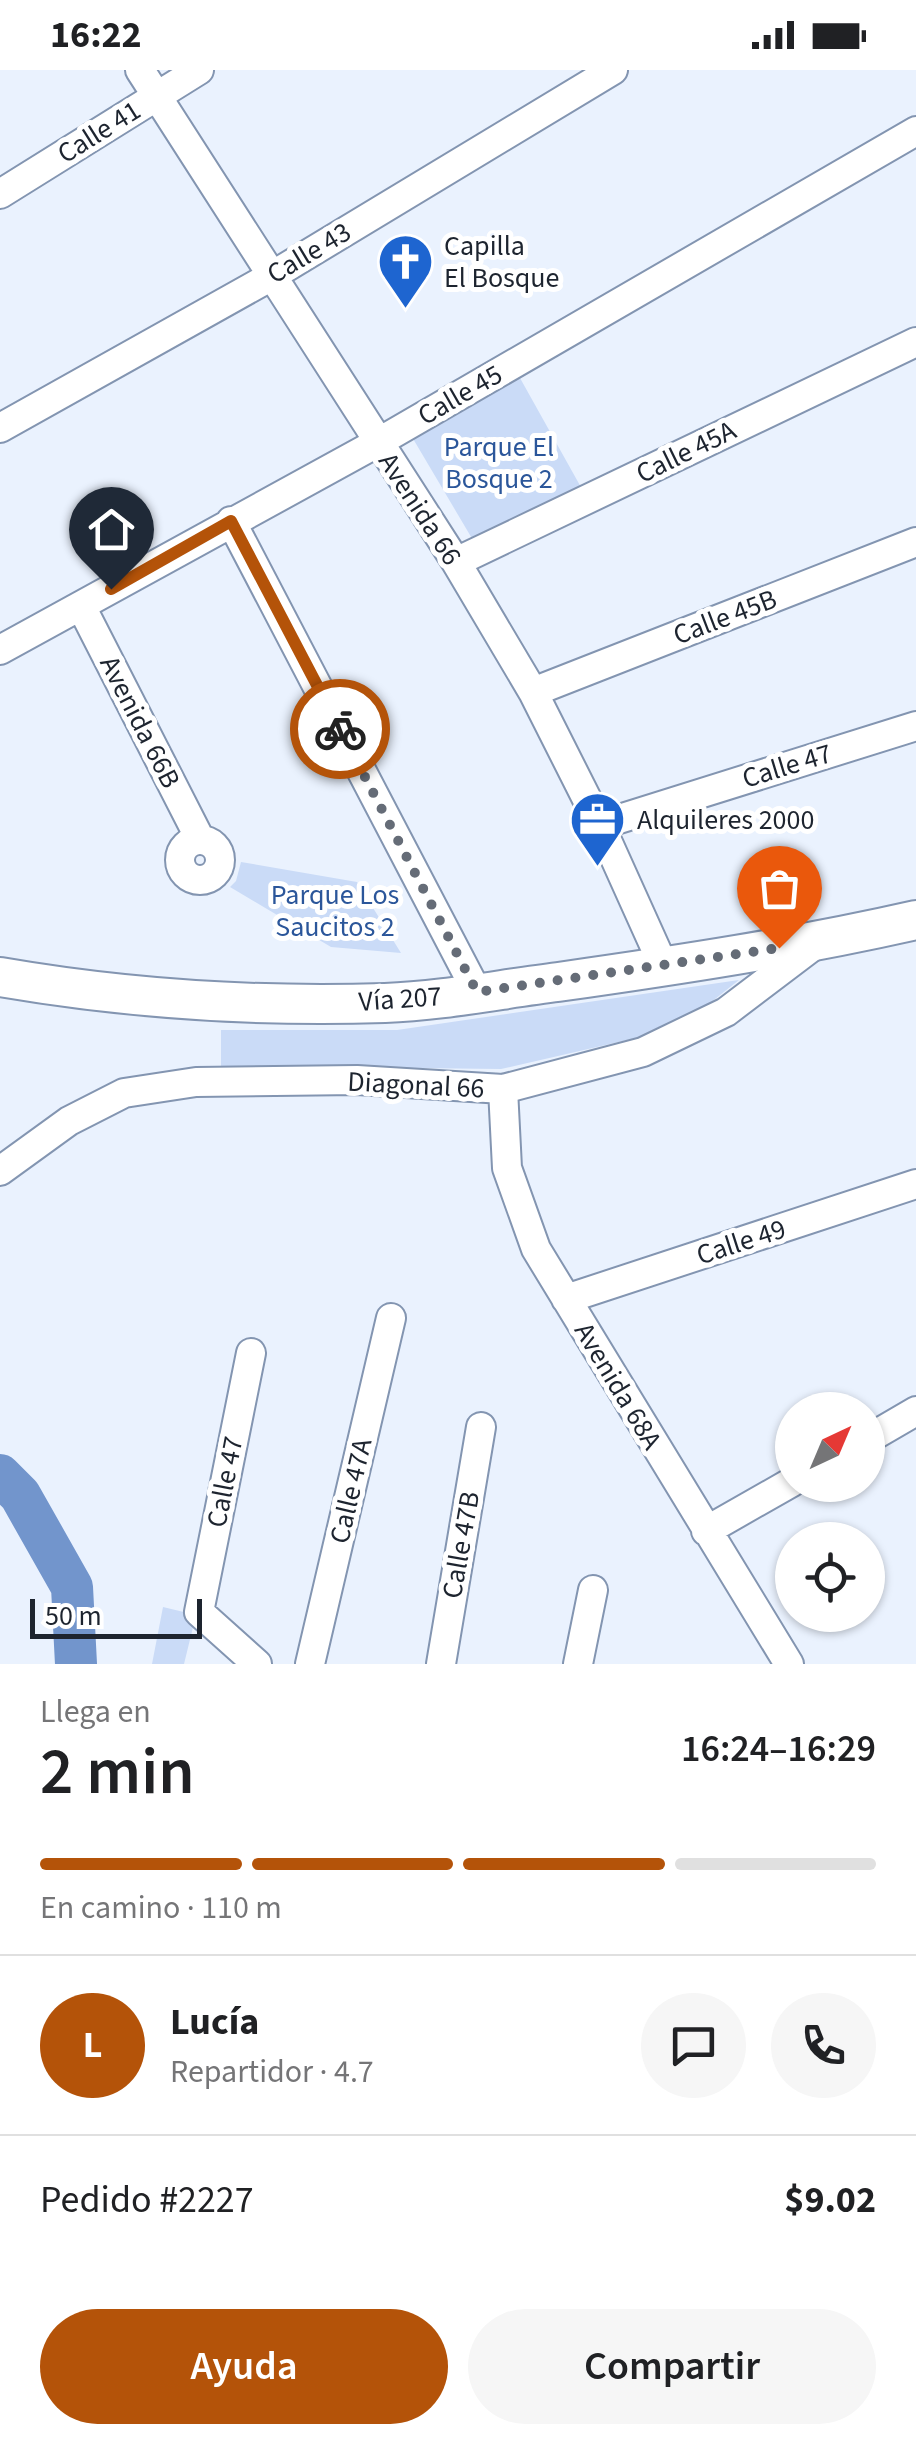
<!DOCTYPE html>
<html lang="es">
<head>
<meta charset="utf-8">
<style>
	:root { --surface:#fff; --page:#f6f6f6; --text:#202124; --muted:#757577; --line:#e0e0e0; --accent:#b45309 }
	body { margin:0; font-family:"Source Sans 3",sans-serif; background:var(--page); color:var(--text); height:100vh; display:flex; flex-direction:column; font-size:38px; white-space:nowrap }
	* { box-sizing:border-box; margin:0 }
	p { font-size:32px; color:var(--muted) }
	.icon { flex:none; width:55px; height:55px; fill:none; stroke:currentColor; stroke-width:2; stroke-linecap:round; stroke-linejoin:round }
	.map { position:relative; height:1594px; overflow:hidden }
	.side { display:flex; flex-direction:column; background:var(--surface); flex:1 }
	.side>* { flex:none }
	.needle { width:65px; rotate:44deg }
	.tools { position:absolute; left:775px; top:1322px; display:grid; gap:20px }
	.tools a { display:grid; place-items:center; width:110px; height:110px; border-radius:50%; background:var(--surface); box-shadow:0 2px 8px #0004; font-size:50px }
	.scale { position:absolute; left:30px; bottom:25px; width:172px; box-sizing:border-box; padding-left:10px; border:5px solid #1d242f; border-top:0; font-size:28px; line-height:35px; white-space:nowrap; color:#1d242f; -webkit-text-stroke:8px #fff; paint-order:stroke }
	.pin { position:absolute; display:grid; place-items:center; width:85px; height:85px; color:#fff; margin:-102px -42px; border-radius:50% 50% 50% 0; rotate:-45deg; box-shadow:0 0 10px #0007 }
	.pin .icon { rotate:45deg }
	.courier { position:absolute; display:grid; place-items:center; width:100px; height:100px; margin:-50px; border:8px solid #b45309; border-radius:50%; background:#fff; color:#222; box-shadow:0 2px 12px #0007 }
	.overview em { font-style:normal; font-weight:600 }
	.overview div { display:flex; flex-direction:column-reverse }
	.overview { display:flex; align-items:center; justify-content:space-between; height:170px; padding:0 40px }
	h1 { font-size:65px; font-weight:600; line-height:75px }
	.bar { display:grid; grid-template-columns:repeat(4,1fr); gap:15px 10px; align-content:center; height:120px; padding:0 40px }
	.bar i { height:12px; border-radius:8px; background:var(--line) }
	.bar .current { background:var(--accent) }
	.bar p { grid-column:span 4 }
	.line { display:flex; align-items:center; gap:25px; padding:0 40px; border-top:2px solid var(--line) }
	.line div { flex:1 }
	.round { display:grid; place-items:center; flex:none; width:105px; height:105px; border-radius:52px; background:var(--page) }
	.primary-button { display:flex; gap:20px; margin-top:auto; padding:20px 40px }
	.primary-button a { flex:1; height:115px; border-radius:60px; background:var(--accent); color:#fff; font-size:40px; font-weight:600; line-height:115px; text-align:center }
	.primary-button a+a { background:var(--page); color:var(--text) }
	.status { display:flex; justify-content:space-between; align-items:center; height:70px; padding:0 50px; background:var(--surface); direction:ltr }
	.status svg { height:28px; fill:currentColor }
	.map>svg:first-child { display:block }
</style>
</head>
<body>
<div class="status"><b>16:22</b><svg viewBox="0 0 49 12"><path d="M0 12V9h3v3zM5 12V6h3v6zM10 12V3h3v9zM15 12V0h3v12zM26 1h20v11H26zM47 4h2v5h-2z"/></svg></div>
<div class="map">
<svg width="916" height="1594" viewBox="0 0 916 1594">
	<rect width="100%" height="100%" fill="#eaf2fe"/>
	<path fill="#cadbf7" d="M520 308 587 428 480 482 412 367Z
		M241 792 357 812 401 883 331 877 230 817 236 811Z
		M739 910 710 933 636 968 501 999 221 996V960H397Z
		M163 1537 196 1545 184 1594H152Z"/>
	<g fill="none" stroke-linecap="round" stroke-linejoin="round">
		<path stroke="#7295cc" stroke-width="42" d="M0 1405 20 1425 72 1517 76 1594"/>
		<defs>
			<path id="street" d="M140 0 456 492 533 622 600 755 664 897
				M0 124 199 0
				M0 358 270 207 613 0
				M231 451 477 922
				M456 492 916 272
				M81 536 200 769
				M0 580 377 373 916 61
				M533 622 916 472
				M600 755 916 656
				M180 790a20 20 0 1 1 40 0a20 20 0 1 1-40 0Z
				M503 1019 507 1098 536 1179 789 1594
				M0 1101 69 1051 124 1023 196 1012 357 1010 503 1019 643 982 726 942 817 873
				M566 1229 916 1114
				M251 1283 199 1542 257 1594
				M868 1369 916 1341
				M706 1461 792 1412
				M310 1594 391 1248
				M441 1594 481 1357
				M578 1594 593 1520"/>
			<path id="secondary" d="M0 907C127 929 256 937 385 933 442 931 501 919 558 912 678 895 797 877 916 850"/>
		</defs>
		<use href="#street" stroke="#8395b1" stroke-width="32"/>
		<use href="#secondary" stroke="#8395b1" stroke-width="42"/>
		<use href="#street" stroke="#fff" stroke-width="28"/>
		<use href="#secondary" stroke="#fff" stroke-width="38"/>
	</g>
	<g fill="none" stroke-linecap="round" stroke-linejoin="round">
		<path stroke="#656c77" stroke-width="10" stroke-dasharray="0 18" d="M340 659 477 922 779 878"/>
		<path stroke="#b45309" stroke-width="12" d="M111 519 231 451 340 659"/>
	</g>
	<defs>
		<symbol id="church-pin" viewBox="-11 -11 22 30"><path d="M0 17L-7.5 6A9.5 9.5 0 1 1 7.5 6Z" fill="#1e65d0" stroke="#fff"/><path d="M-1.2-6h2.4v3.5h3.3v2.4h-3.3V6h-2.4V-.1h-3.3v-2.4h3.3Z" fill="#fff"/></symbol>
		<symbol id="office-pin" viewBox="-11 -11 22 30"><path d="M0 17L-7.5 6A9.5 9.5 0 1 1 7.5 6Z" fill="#1e65d0" stroke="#fff"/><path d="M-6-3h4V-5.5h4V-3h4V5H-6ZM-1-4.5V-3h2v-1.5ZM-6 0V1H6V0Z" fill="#fff"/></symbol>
	</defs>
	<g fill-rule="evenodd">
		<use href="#church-pin" x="374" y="160" width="63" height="86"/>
		<use href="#office-pin" x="566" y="718" width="63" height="86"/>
	</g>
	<g text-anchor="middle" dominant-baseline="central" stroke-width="10" stroke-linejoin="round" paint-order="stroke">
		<g font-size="28" fill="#1d242f" stroke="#fff">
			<text transform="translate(99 62) rotate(-32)">Calle 41</text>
			<text transform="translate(309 183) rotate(-31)">Calle 43</text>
			<text transform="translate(460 325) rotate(-30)">Calle 45</text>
			<text transform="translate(686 382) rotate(-26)">Calle 45A</text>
			<text transform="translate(420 439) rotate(57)">Avenida 66</text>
			<text transform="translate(725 547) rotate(-21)">Calle 45B</text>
			<text transform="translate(140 652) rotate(63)">Avenida 66B</text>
			<text transform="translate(787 696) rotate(-17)">Calle 47</text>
			<text transform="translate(400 929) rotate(-4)">Vía 207</text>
			<text transform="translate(416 1015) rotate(3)">Diagonal 66</text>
			<text transform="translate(741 1172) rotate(-18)">Calle 49</text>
			<text transform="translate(618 1316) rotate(59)">Avenida 68A</text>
			<text transform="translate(225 1412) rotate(-79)">Calle 47</text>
			<text transform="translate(351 1421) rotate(-77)">Calle 47A</text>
			<text transform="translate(461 1475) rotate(-80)">Calle 47B</text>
		</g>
		<g font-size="28" fill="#1d242f" stroke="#fff" text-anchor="start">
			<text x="444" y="176">Capilla<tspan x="444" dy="32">El Bosque</tspan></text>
			<text x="637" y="750">Alquileres 2000</text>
		</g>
		<g font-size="28" fill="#2b569a" stroke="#fff">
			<text x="499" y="377">Parque El<tspan x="499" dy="32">Bosque 2</tspan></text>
			<text x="335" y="825">Parque Los<tspan x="335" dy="32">Saucitos 2</tspan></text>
		</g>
	</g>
</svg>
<div class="tools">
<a><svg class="needle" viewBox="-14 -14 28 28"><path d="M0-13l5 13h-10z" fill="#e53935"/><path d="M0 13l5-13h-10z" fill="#757577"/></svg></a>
<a><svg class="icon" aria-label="locate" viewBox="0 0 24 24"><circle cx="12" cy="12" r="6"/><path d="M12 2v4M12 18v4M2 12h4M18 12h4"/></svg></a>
</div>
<div class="scale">50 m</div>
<div class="pin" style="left:779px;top:878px;background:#ea580c"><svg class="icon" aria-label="bag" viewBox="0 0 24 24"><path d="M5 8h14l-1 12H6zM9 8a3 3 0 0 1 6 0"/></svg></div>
<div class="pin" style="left:111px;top:519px;background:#1f2937"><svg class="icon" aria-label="home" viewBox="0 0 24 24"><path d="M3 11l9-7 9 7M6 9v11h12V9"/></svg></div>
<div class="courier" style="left:340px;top:659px"><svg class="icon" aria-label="bike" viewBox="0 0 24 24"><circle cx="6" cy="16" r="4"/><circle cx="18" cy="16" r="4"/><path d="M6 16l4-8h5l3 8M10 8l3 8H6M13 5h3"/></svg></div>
</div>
<section class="side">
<div class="overview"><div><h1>2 min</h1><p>Llega en</p></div><em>16:24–16:29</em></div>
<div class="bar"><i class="current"></i><i class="current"></i><i class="current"></i><i></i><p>En camino · 110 m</p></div>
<div class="line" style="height:180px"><b class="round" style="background:var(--accent);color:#fff">L</b><div><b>Lucía</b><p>Repartidor · 4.7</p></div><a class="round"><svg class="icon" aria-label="chat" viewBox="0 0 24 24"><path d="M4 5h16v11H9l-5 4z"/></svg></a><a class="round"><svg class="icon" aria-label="phone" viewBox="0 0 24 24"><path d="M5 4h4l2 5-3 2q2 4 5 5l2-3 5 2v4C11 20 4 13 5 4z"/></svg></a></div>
<div class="line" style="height:130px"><div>Pedido #2227</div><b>$9.02</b></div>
<div class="primary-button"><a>Ayuda</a><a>Compartir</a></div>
</section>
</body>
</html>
